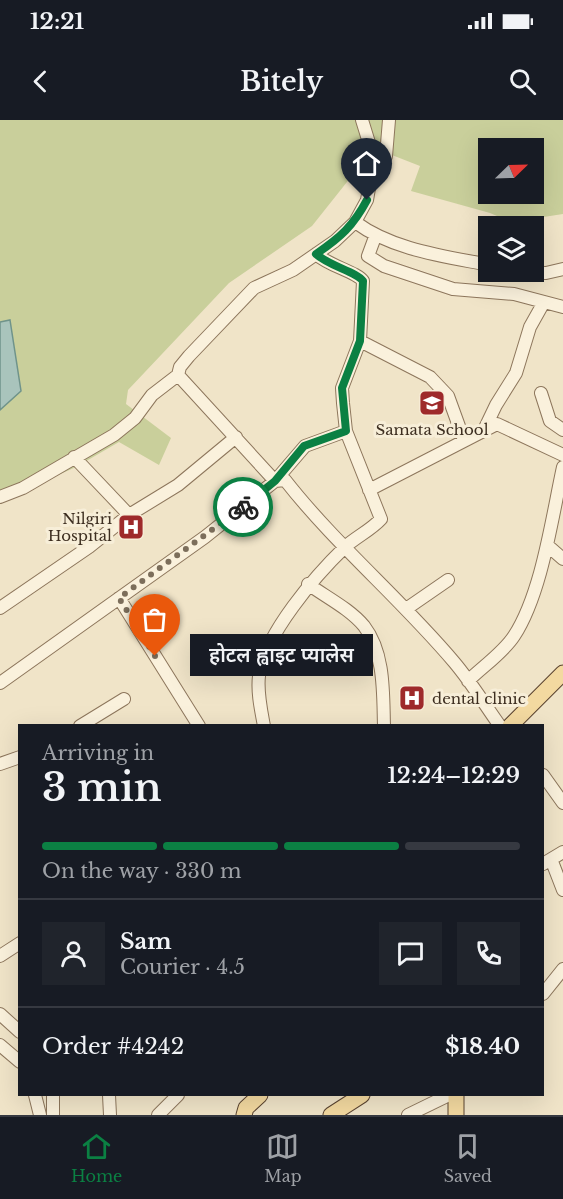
<!DOCTYPE html>
<html lang="en">
<head>
<meta charset="utf-8">
<style>
	:root { --surface:#171b24; --page:#20242c; --text:#f1f3f6; --muted:#9ea1a6; --line:#363941; --accent:#0b8043 }
	body { margin:0; font-family:"Libre Baskerville","Noto Sans Devanagari",serif; background:var(--page); color:var(--text); height:100vh; display:flex; flex-direction:column; font-size:22px; white-space:nowrap }
	* { box-sizing:border-box; margin:0 }
	p { font-size:20px; color:var(--muted) }
	.icon { flex:none; width:33px; height:33px; fill:none; stroke:currentColor; stroke-width:2; stroke-linecap:round; stroke-linejoin:round }
	.map { position:relative; flex:1; overflow:hidden }
	.sheet { position:absolute; left:18px; top:604px; width:526px; height:372px; display:flex; flex-direction:column; background:var(--surface); border-radius:0px; box-shadow:0 6px 24px #0002 }
	.sheet>* { flex:none }
	.needle { width:39px; rotate:67deg }
	.fabs { position:absolute; left:478px; top:18px; display:grid; gap:12px }
	.fabs a { display:grid; place-items:center; width:66px; height:66px; border-radius:0px; background:var(--surface); box-shadow:0 6px 24px #0002; font-size:30px }
	.pin { position:absolute; display:grid; place-items:center; width:51px; height:51px; color:#fff; margin:-62px -26px; border-radius:50% 50% 50% 0; rotate:-45deg; box-shadow:0 0 6px #0007 }
	.pin .icon { rotate:45deg }
	.courier { position:absolute; display:grid; place-items:center; width:60px; height:60px; margin:-30px; border:4px solid #0b8043; border-radius:50%; background:#fff; color:#222; box-shadow:0 2px 8px #0007 }
	.bubble { position:absolute; height:42px; border-radius:0px; background:var(--surface); box-shadow:0 6px 24px #0002; font-size:20px; font-weight:600; line-height:42px; text-align:center }
	.overview em { font-style:normal; font-weight:600 }
	.overview div { display:flex; flex-direction:column-reverse }
	.overview { display:flex; align-items:center; justify-content:space-between; height:102px; padding:0 24px }
	h1 { font-size:39px; font-weight:600; line-height:45px }
	.bar { display:grid; grid-template-columns:repeat(4,1fr); gap:9px 6px; align-content:center; height:72px; padding:0 24px }
	.bar i { height:8px; border-radius:4px; background:var(--line) }
	.bar .active { background:var(--accent) }
	.bar p { grid-column:span 4 }
	.line { display:flex; align-items:center; gap:15px; padding:0 24px; border-top:2px solid var(--line) }
	.line div { flex:1 }
	.round { display:grid; place-items:center; flex:none; width:63px; height:63px; border-radius:0px; background:var(--page) }
	.status { display:flex; justify-content:space-between; align-items:center; height:42px; padding:0 30px; background:var(--surface); direction:ltr }
	.status svg { height:16px; fill:currentColor }
	header { display:flex; justify-content:space-between; align-items:center; height:78px; padding:0 24px; background:var(--surface); font-size:27px; font-weight:600 }
	.menu { display:flex; justify-content:space-around; align-items:center; height:84px; border-top:2px solid var(--line); background:var(--surface); font-size:16px; color:var(--muted) }
	.menu a { display:grid; justify-items:center; gap:3px }
	.menu .active { color:var(--accent) }
	.map>svg:first-child { display:block }
</style>
</head>
<body>
<div class="status"><b>12:21</b><svg viewBox="0 0 49 12"><path d="M0 12V9h3v3zM5 12V6h3v6zM10 12V3h3v9zM15 12V0h3v12zM26 1h20v11H26zM47 4h2v5h-2z"/></svg></div>
<header><svg class="icon" aria-label="back" viewBox="0 0 24 24"><path d="M15 5l-7 7 7 7"/></svg>Bitely<svg class="icon" aria-label="search" viewBox="0 0 24 24"><circle cx="10" cy="10" r="6"/><path d="M15 15l6 6"/></svg></header>
<div class="map">
<svg width="563" height="995" viewBox="0 0 563 995">
	<rect width="100%" height="100%" fill="#f0e4c8"/>
	<path fill="#c9cf9b" fill-rule="evenodd" d="M0 0H563V94L511 102 490 93 411 71 420 46 374 28 312 106 229 163 128 270 126 284 171 318 159 345 119 322 76 347 0 381V290L21 270 10 200 0 202ZM489 28H534V74H489Z"/>
	<path fill="#a9c4bc" stroke="#6f938a" stroke-width="1.5" d="M10 200 21 271 0 290V202Z"/>
	<g fill="none" stroke-linecap="round" stroke-linejoin="round">
		<defs>
			<path id="minor" d="M374 39 386 36 389 0
				M355 102C393 130 443 136 489 145
				M375 117 368 136 384 146 453 169 514 174 563 187
				M511 152 546 153 563 149
				M360 221 430 257 448 276 464 320
				M178 255 275 361 285 360C336 425 401 479 454 542 471 562 485 585 500 606
				M541 273 550 301 563 310
				M484 310 496 285 516 253 530 207 544 182
				M369 370 497 304 563 335
				M0 377 23 368 114 315 135 298 152 275 178 255 180 247 189 236 254 168 293 150 335 121 355 102 367 80 374 39 362 0
				M129 395 178 365 236 317
				M547 425 563 439
				M308 464C326 477 350 489 364 506 385 533 383 574 384 606
				M119 478 199 606
				M0 488 89 427 129 395 74 337
				M406 489 448 460
				M468 561C482 547 503 533 514 516 542 473 552 397 563 347
				M0 563 205 417 275 361 305 326 346 311
				M80 606 124 579
				M264 606C261 590 257 572 259 556 264 515 316 455 345 427 356 417 371 410 381 399L346 311 343 283 342 268 360 221 363 161C357 152 329 146 316 134
				M0 644 20 637
				M543 655 563 683
				M551 739 563 770
				M543 744 563 732
				M0 836 20 823
				M543 874 563 849
				M0 894 20 912
				M0 925 20 942
				M35 975 40 995
				M53 975V995
				M109 975 110 995
				M158 995 178 975
				M408 995 449 975"/>
			<path id="major" d="M510 606 563 553
				M244 995 246 988 260 975
				M331 995 362 975
				M456 995V975"/>
		</defs>
		<use href="#minor" stroke="#8d765c" stroke-width="14"/>
		<use href="#major" stroke="#5b4430" stroke-width="17"/>
		<use href="#minor" stroke="#faf1dc" stroke-width="12"/>
		<use href="#major" stroke="#f3d9a0" stroke-width="15"/>
	</g>
	<g fill="none" stroke-linecap="round" stroke-linejoin="round">
		<path stroke="#7c6e5b" stroke-width="6" stroke-dasharray="0 10.8" d="M155 536 119 478 243 387"/>
		<path stroke="#0b8043" stroke-width="8" d="M243 387 275 361 304 326 346 311 342 268 360 221 363 161C357 152 329 146 316 134 341 117 353 106 367 80"/>
	</g>
	<defs>
		<symbol id="school-square" viewBox="-11 -11 22 22"><rect x="-9" y="-9" width="18" height="18" rx="4" fill="#9e2a2b" stroke="#f7eed8"/><path d="M0-5L7-2L0 1L-7-2ZM-4 1L0 2.5L4 1V4Q0 6-4 4Z" fill="#fff"/></symbol>
		<symbol id="hospital-square" viewBox="-11 -11 22 22"><rect x="-9" y="-9" width="18" height="18" rx="4" fill="#9e2a2b" stroke="#f7eed8"/><path d="M-5-5h3v3.5h4V-5h3V5h-3V1.5h-4V5h-3Z" fill="#fff"/></symbol>
	</defs>
	<g fill-rule="evenodd">
		<use href="#school-square" x="417" y="268" width="30" height="30"/>
		<use href="#hospital-square" x="116" y="392" width="30" height="30"/>
		<use href="#hospital-square" x="397" y="563" width="30" height="30"/>
	</g>
	<g text-anchor="middle" dominant-baseline="central" stroke-width="6" stroke-linejoin="round" paint-order="stroke">
		<g font-size="15" fill="#3d2e20" stroke="#f7eed8">
			<text x="432" y="309">Samata School</text>
			<text x="112" y="398" text-anchor="end">Nilgiri<tspan x="112" dy="17">Hospital</tspan></text>
			<text x="432" y="578" text-anchor="start">dental clinic</text>
		</g>
	</g>
</svg>
<div class="fabs">
<a><svg class="needle" viewBox="-14 -14 28 28"><path d="M0-13l5 13h-10z" fill="#e53935"/><path d="M0 13l5-13h-10z" fill="#9ea1a6"/></svg></a>
<a><svg class="icon" aria-label="layers" viewBox="0 0 24 24"><path d="M12 4l9 5-9 5-9-5zM3 14l9 5 9-5"/></svg></a>
</div>
<div class="pin" style="left:155px;top:536px;background:#ea580c"><svg class="icon" aria-label="bag" viewBox="0 0 24 24"><path d="M5 8h14l-1 12H6zM9 8a3 3 0 0 1 6 0"/></svg></div>
<div class="pin" style="left:367px;top:80px;background:#1f2937"><svg class="icon" aria-label="home" viewBox="0 0 24 24"><path d="M3 11l9-7 9 7M6 9v11h12V9"/></svg></div>
<div class="courier" style="left:243px;top:387px"><svg class="icon" aria-label="bike" viewBox="0 0 24 24"><circle cx="6" cy="16" r="4"/><circle cx="18" cy="16" r="4"/><path d="M6 16l4-8h5l3 8M10 8l3 8H6M13 5h3"/></svg></div>
<div class="bubble" style="left:190px;top:514px;width:183px">होटल ह्वाइट प्यालेस</div>
<section class="sheet">
<div class="overview"><div><h1>3 min</h1><p>Arriving in</p></div><em>12:24–12:29</em></div>
<div class="bar"><i class="active"></i><i class="active"></i><i class="active"></i><i></i><p>On the way · 330 m</p></div>
<div class="line" style="height:108px"><a class="round"><svg class="icon" aria-label="person" viewBox="0 0 24 24"><circle cx="12" cy="8" r="4"/><path d="M4 21q1-7 8-7t8 7"/></svg></a><div><b>Sam</b><p>Courier · 4.5</p></div><a class="round"><svg class="icon" aria-label="chat" viewBox="0 0 24 24"><path d="M4 5h16v11H9l-5 4z"/></svg></a><a class="round"><svg class="icon" aria-label="phone" viewBox="0 0 24 24"><path d="M5 4h4l2 5-3 2q2 4 5 5l2-3 5 2v4C11 20 4 13 5 4z"/></svg></a></div>
<div class="line" style="height:78px"><div>Order #4242</div><b>$18.40</b></div>
</section>
</div>
<nav class="menu">
<a class="active"><svg class="icon" aria-label="home" viewBox="0 0 24 24"><path d="M3 11l9-7 9 7M6 9v11h12V9"/></svg>Home</a>
<a><svg class="icon" aria-label="map" viewBox="0 0 24 24"><path d="M3 6l6-2 6 2 6-2v14l-6 2-6-2-6 2zM9 4v14M15 6v14"/></svg>Map</a>
<a><svg class="icon" aria-label="saved" viewBox="0 0 24 24"><path d="M7 4h10v16l-5-4-5 4z"/></svg>Saved</a>
</nav>
</body>
</html>
